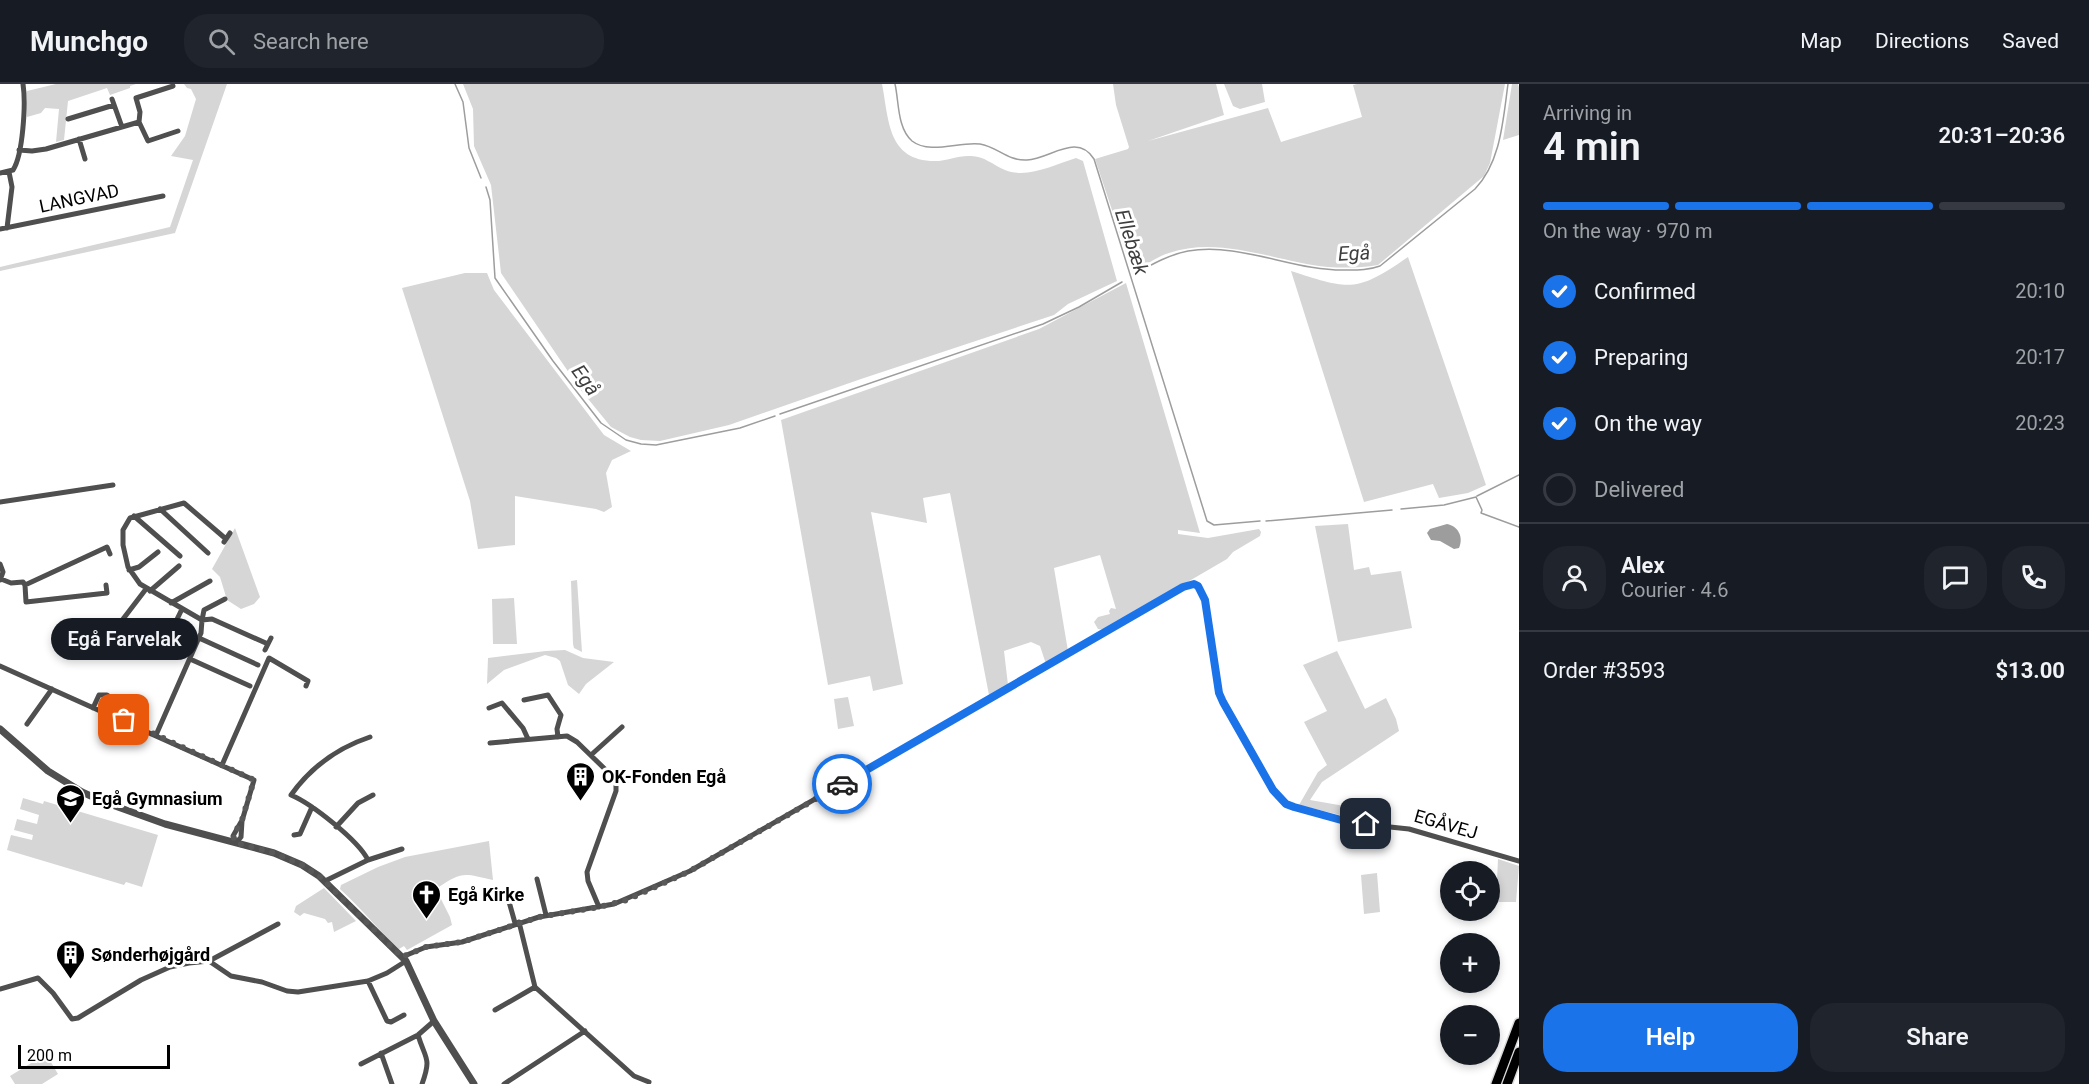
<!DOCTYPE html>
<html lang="en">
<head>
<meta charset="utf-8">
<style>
	:root { --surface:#171b24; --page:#20242c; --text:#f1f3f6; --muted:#9ea1a6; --line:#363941; --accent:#1a73e8 }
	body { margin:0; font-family:Roboto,sans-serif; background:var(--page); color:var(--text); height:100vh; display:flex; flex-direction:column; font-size:22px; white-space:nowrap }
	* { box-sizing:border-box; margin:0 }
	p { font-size:20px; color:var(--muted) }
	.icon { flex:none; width:33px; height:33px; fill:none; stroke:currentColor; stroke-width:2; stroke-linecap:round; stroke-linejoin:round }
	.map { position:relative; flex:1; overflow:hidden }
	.sheet { display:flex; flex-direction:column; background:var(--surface); width:570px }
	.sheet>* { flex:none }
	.fabs { position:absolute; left:1440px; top:777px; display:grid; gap:12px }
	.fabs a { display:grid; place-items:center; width:60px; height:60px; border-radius:50%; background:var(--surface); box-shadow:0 3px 9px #0003; font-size:30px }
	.scale { position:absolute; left:18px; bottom:15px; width:152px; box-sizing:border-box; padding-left:6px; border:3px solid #000; border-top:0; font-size:16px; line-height:21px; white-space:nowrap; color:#000; -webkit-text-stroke:4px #fff; paint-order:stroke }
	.pin { position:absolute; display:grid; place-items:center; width:51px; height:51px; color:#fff; margin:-26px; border-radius:12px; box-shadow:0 3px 9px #0006 }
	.courier { position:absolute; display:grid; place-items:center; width:60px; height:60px; margin:-30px; border:4px solid #1a73e8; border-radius:50%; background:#fff; color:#222; box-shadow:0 2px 8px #0007 }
	.bubble { position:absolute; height:42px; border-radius:21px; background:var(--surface); box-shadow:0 3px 9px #0003; font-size:20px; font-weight:600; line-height:42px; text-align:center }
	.headline em { font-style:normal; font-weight:600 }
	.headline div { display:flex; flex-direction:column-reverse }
	.headline { display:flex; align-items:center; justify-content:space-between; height:102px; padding:0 24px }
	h1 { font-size:39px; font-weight:600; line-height:45px }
	.bar { display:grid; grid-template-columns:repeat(4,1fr); gap:9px 6px; align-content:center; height:72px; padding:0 24px }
	.bar i { height:8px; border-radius:4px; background:var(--line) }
	.bar .selected { background:var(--accent) }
	.bar p { grid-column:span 4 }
	.line { display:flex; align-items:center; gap:15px; padding:0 24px; border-top:2px solid var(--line) }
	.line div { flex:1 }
	.round { display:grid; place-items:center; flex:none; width:63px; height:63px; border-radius:24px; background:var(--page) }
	ol { padding:0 24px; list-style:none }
	li { display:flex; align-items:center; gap:18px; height:66px }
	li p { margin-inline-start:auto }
	li .icon { padding:6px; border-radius:50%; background:var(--accent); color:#fff; stroke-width:4 }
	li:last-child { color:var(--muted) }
	li i { width:33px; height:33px; border:3px solid var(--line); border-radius:50% }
	.action { display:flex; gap:12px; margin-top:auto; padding:12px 24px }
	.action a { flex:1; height:69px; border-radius:24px; background:var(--accent); color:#fff; font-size:24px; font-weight:600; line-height:69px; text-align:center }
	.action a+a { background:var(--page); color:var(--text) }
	header { display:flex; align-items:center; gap:36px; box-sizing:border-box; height:84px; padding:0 30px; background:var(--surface); border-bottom:2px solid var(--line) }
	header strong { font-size:28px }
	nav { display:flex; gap:33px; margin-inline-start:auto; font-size:21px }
	.search { width:420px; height:54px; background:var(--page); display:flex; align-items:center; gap:15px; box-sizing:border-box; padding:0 21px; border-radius:24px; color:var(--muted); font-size:22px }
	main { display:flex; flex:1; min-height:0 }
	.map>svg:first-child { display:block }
</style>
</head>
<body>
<header>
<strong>Munchgo</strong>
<div class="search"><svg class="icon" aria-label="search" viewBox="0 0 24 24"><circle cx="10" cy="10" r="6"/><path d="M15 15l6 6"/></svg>Search here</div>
<nav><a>Map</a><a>Directions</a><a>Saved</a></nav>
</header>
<main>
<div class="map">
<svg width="1519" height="1000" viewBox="0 0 1519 1000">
	<rect width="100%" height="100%" fill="#fff"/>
	<path fill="#d6d6d6" d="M56 0H136L130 2V4L110 11 107 4 68 17 64 56 56 58 59 25 45 24 41 29 27 33V7Z
		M184 0H227L175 149 0 187V183L170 143 193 76 171 72 185 52 196 15 191 5 187 4Z
		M463 0H882C889 35 887 77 935 77 947 77 959 71 971 72 984 72 993 81 1005 86 1027 95 1054 81 1076 74L1083 77 1117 197 1068 220 1054 231 861 295 729 341 660 357 641 356 630 353 611 343 580 305 501 189 491 101 474 62 473 25Z
		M1113 0H1216L1224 31 1148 57 1268 24 1281 58 1362 33 1353 1 1357 0H1505L1490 79 1484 92 1378 181C1361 184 1344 184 1328 183 1277 178 1220 151 1169 169 1156 173 1144 182 1133 189L1095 75 1128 65 1129 63 1116 21Z
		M1224 0H1262L1265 18 1240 25 1233 22Z
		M1512 0H1518L1519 4V51L1503 56Z
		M1408 173 1486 401 1468 409 1439 414 1433 400 1364 418 1291 187C1350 206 1356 209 1408 173Z
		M465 189H487L494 206 604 351 631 367 612 376 606 389 612 423 604 428 596 425 515 412V461L478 465 470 417 402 204Z
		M1126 199 1200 449 1178 446V450L1208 454 1259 445 1261 448 1260 452 1233 468 1227 475 1105 546 1098 545 1094 538 1098 533 1110 530 1109 527 1111 524 1116 525 1100 471 1054 484 1068 567 1046 580 1040 562 1031 558 1004 567 1008 601 989 611 950 409 923 414 927 439 871 428 903 600 873 607 870 592 828 601 781 336 1039 245Z
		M1348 440 1354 486 1369 483 1371 491 1401 487 1412 544 1338 558 1315 442Z
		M235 444 260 513 254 520 241 525 227 516 220 493 212 485Z
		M577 496 582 568 574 564 573 560 571 497Z
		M514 514 517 560H493L492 515Z
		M565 566 583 574 614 578 586 600 579 610 568 601 560 577 556 574 545 571 504 586 487 600 488 574 546 567Z
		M1337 567 1365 625 1386 614 1396 635 1399 647 1322 698 1310 716 1379 728V737L1352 734 1299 721 1318 688 1327 681 1304 638 1327 627 1303 581Z
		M848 613 854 642 838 645 834 615Z
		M23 714 43 720 44 717 158 751 142 803 126 798 124 801 7 766 11 751 32 756 33 751 14 746 17 735 37 740 39 731 20 725Z
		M489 757 493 796C463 789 462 787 436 805L450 833 452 841 407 866 404 862 399 865C378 846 361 824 340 805L341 801 378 783 405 773Z
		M1498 775 1519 782 1516 818H1496Z
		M1377 789 1380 828 1364 830 1361 791Z
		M324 804 356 837 334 848 332 838 328 839 325 835 304 829 300 832 294 828 296 822Z
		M46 970 58 990 42 1000H15L10 992Z"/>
	<path fill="#9d9d9d" d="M1447 440C1458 442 1464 453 1459 464L1454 465 1440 457 1431 456 1427 449 1430 445Z"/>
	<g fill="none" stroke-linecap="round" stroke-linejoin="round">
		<path stroke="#9d9d9d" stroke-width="1.5" d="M455 0 463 18 469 64 481 94
			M895 0C899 17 897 44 912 57 930 71 960 57 980 60 998 63 1007 77 1027 76 1050 75 1077 48 1094 75L1207 437 1214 441 1260 437
			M486 103 490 116 495 194 553 277 601 339 626 356 641 360 656 361 740 344 775 332
			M1137 189C1154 179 1169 171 1188 167 1242 158 1294 188 1348 186 1359 186 1369 186 1380 182L1475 105C1501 78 1503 36 1508 0
			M780 330 1043 240 1079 223 1122 198
			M1477 412 1519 391
			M1401 425 1444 421 1476 413 1482 426 1481 429 1519 443
			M1266 437 1392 426"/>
		<defs>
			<path id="motorway" d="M1496 1000 1519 939
				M1507 1000 1519 968"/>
		</defs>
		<use href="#motorway" stroke="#dbdbdb" stroke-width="12"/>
		<path stroke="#4f4f4f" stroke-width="5" d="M173 2 136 14 140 28 139 38 148 57 178 47
			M112 15 122 43
			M68 35 114 21
			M79 55 85 75
			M19 66 32 67 46 65 139 38
			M0 89 13 86C23 71 26 19 23 0
			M7 144 12 103 9 88
			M0 145 163 112
			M0 418 113 401
			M160 425 208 469
			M134 432 180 472
			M224 458 230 449
			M0 480 3 488 0 496
			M129 486 139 483 158 468
			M1 495 11 499 23 498 25 501
			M106 501 107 509 26 518 25 501 107 463 110 470
			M150 507 179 482
			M225 515 204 526 202 536 212 535 268 560
			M171 519 210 497
			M120 539 146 505
			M199 554 258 581
			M163 564 182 525
			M265 566 271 554
			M190 575 250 602
			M0 582 254 696 242 737 241 753 236 759
			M524 616 548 611 561 631 557 645 558 653
			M93 624 99 611H107L114 616 113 632
			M489 624 502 619 523 644 528 655
			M27 640 52 605
			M156 651 201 549 202 536 140 500 128 483 123 461V446L130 434 184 419 226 455
			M490 659 567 652 577 658 610 690 616 698V707L587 788 588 797 599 823
			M591 671 622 643
			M222 681 269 574 308 597 306 602
			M336 743 358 719 373 711
			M294 751 300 750 312 723
			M236 759 233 752 241 738
			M368 776C358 756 312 720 291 711 311 683 337 664 370 653
			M537 795 546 831
			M325 797 368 776 402 765
			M506 807 515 839
			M519 838 535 903 634 992 649 998
			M402 873 426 863 462 858 539 833 614 820 690 787 1183 503 1194 500 1198 503 1205 516 1219 609 1223 619 1273 706 1286 720 1352 739 1409 745 1519 777
			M209 877 278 840
			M368 897 387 937 391 938 404 931
			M0 905 38 894 53 909 72 935 78 934 141 896 170 883 189 879 209 877 231 892 262 898 287 907 298 908 368 897 387 889 406 877
			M495 926 535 903
			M418 951C425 975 432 973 422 1000
			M381 969 392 1000
			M361 980 418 951 434 937
			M504 1000 585 947"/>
		<path stroke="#4f4f4f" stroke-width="7" d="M0 645 48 687 82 708 104 718 165 740 274 769 302 781 319 792 406 877 434 937 474 1000"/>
		<use href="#motorway" stroke="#000" stroke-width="9"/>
	</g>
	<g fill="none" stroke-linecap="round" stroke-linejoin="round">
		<path stroke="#595959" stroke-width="6" stroke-dasharray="0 10.8" d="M124 636 254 696 242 736 233 752 236 759 274 769 302 781 319 792 402 873 426 863 462 858 539 833 599 823 627 816 690 787 842 700"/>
		<path stroke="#1a73e8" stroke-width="8" d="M842 700 1183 503 1194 500 1198 502 1205 516 1219 609 1223 618 1273 706 1286 720 1294 723 1352 739 1366 740"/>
	</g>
	<defs>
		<symbol id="building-pin" viewBox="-11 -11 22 30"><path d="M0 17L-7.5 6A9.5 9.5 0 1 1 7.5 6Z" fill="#000" stroke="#fff"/><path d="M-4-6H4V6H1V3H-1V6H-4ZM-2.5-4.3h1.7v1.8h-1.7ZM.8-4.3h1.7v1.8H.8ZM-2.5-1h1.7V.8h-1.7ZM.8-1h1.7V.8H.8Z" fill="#fff"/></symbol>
		<symbol id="school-pin" viewBox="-11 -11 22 30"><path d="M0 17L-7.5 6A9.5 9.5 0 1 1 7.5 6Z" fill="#000" stroke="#fff"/><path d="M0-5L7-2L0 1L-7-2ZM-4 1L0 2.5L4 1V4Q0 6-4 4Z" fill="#fff"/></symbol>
		<symbol id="church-pin" viewBox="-11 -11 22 30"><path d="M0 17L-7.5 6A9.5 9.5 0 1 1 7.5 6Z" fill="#000" stroke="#fff"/><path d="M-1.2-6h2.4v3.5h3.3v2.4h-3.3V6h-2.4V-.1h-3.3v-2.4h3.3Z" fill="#fff"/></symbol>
	</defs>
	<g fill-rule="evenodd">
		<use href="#building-pin" x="564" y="676" width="33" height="45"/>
		<use href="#school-pin" x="54" y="698" width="33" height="45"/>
		<use href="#church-pin" x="410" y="794" width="33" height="45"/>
		<use href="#building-pin" x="54" y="854" width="33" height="45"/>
	</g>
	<g text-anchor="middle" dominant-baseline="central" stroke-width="6" stroke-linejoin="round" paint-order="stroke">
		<g font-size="18" fill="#000" stroke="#fff">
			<text transform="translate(79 114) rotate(-12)">LANGVAD</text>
			<text transform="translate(1446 740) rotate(16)">EGÅVEJ</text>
		</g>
		<g font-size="18" font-weight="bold" fill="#000" stroke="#fff" text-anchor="start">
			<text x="602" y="692">OK-Fonden Egå</text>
			<text x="92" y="714">Egå Gymnasium</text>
			<text x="448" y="810">Egå Kirke</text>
			<text x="91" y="870">Sønderhøjgård</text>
		</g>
		<g font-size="20" font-style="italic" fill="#3e3e3e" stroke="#fff">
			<text transform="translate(1132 158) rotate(72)">Ellebæk</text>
			<text transform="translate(1354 169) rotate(-3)">Egå</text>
			<text transform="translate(586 296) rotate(54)">Egå</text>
		</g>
	</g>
</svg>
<div class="fabs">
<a><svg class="icon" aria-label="locate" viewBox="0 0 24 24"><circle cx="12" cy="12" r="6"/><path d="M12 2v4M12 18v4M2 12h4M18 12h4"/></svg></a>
<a>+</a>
<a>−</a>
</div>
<div class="scale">200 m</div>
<div class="pin" style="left:124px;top:636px;background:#ea580c"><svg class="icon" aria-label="bag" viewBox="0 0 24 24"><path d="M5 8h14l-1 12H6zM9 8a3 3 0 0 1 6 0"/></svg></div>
<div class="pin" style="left:1366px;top:740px;background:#1f2937"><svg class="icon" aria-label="home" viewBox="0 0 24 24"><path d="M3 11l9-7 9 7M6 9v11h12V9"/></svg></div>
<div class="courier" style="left:842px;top:700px"><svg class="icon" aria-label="car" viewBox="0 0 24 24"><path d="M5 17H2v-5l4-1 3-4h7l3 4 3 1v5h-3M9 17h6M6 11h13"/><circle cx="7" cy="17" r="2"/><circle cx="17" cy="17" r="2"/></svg></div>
<div class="bubble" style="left:51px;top:534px;width:147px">Egå Farvelak</div>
</div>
<section class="sheet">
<div class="headline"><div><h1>4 min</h1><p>Arriving in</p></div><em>20:31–20:36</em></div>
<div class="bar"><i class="selected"></i><i class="selected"></i><i class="selected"></i><i></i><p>On the way · 970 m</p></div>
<ol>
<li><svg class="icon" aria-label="check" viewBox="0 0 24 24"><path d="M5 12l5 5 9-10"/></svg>Confirmed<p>20:10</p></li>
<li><svg class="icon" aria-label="check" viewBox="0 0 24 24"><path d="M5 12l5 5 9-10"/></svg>Preparing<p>20:17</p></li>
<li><svg class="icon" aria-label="check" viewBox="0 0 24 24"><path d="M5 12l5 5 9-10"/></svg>On the way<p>20:23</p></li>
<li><i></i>Delivered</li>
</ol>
<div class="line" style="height:108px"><a class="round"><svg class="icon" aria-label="person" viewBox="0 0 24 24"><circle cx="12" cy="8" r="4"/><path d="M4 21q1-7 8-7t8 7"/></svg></a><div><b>Alex</b><p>Courier · 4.6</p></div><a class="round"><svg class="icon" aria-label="chat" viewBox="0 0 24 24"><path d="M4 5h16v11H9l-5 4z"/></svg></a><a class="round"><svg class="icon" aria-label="phone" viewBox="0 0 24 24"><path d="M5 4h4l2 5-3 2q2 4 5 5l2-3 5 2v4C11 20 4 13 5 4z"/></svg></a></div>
<div class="line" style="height:78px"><div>Order #3593</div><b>$13.00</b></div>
<div class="action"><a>Help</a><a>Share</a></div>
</section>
</main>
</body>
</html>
